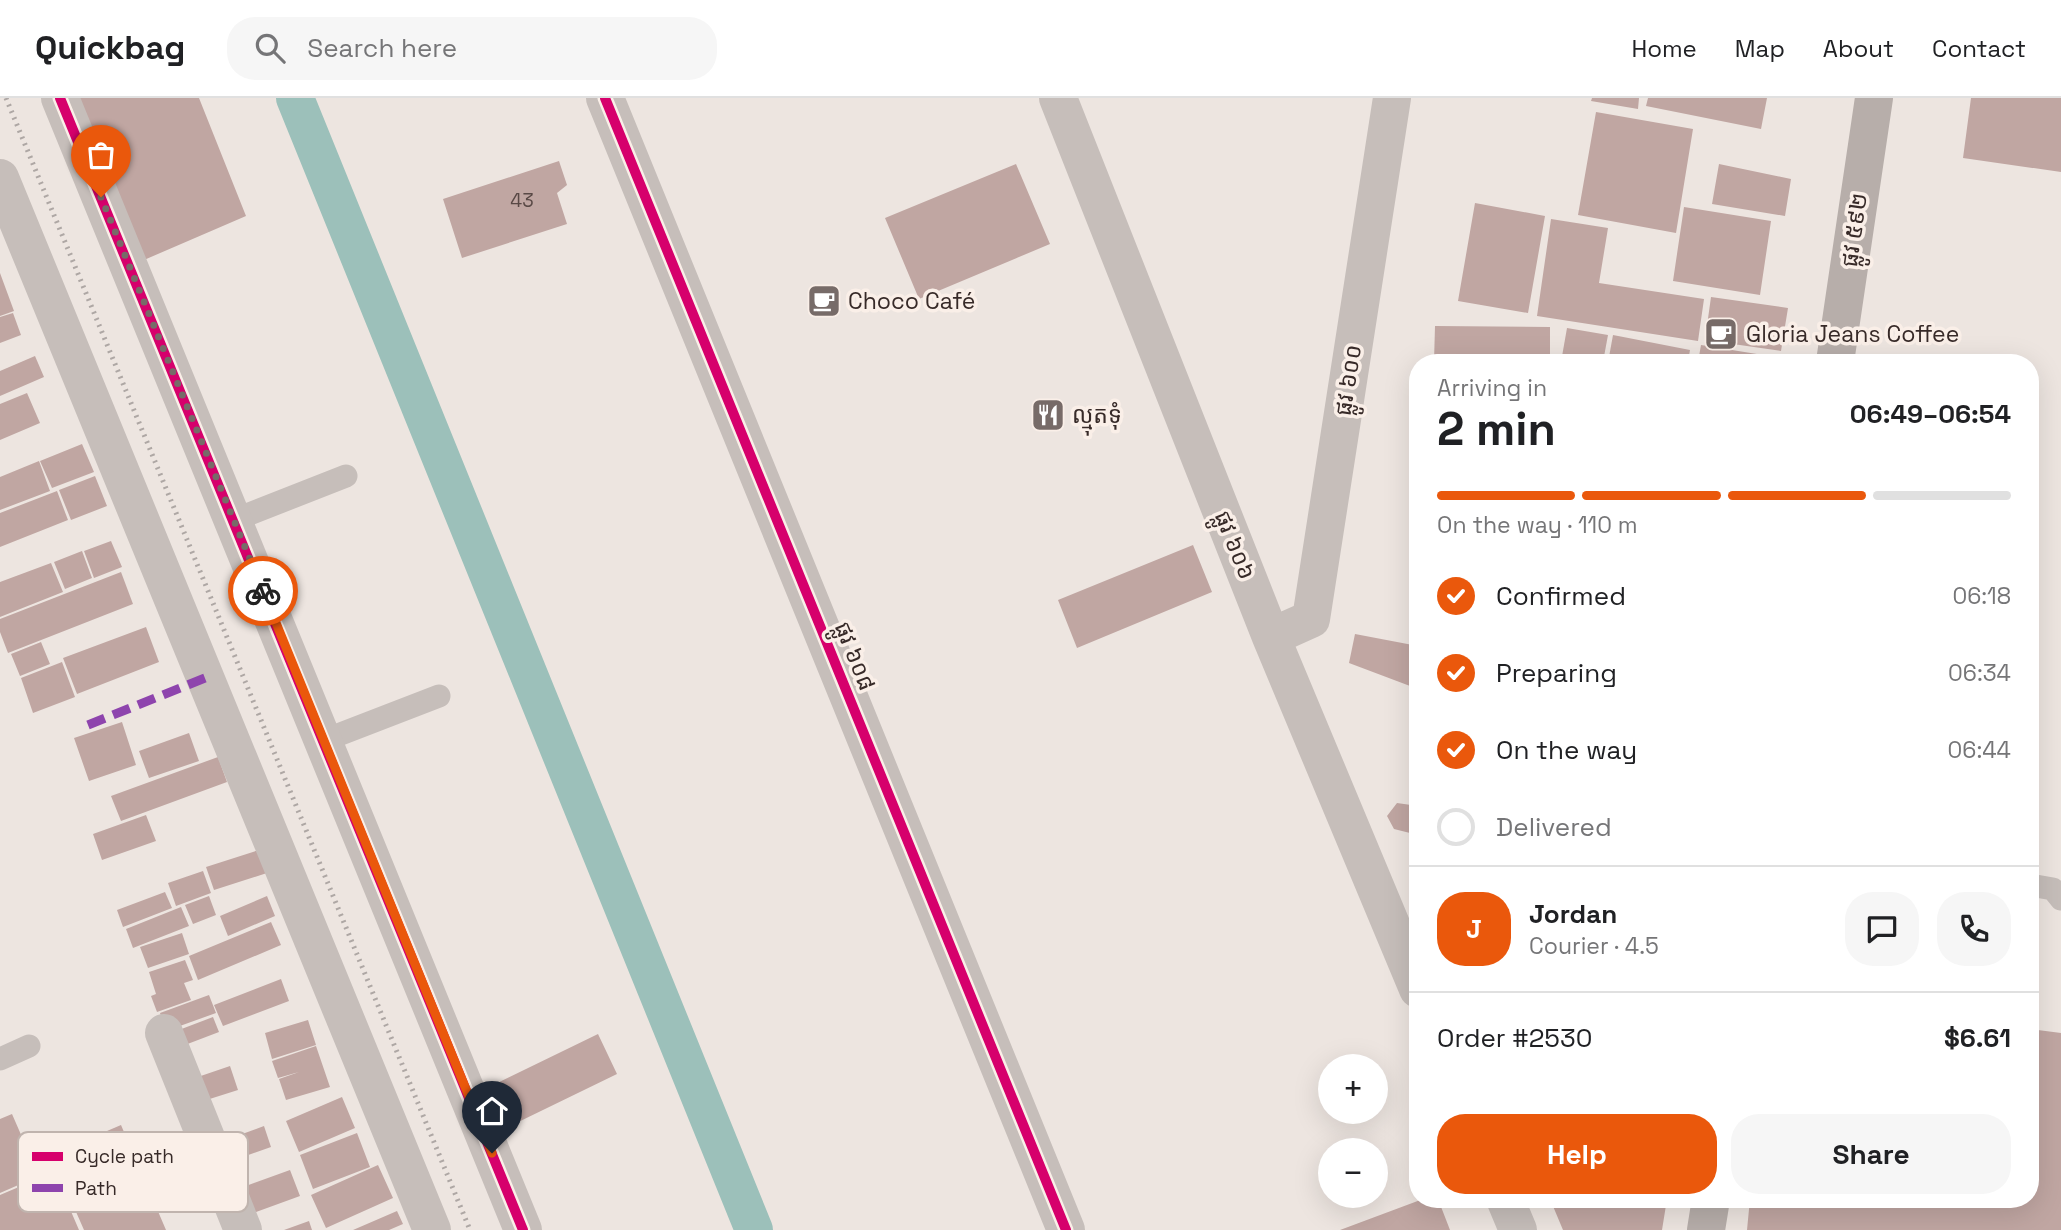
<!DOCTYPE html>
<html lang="en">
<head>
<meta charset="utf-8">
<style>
	:root { --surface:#fff; --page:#f6f6f6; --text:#202124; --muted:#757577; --line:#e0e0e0; --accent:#ea580c }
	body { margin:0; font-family:"Space Grotesk","Noto Sans Khmer",sans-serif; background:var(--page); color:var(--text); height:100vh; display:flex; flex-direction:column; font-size:26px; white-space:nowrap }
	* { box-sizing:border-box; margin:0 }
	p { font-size:23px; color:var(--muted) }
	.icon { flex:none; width:38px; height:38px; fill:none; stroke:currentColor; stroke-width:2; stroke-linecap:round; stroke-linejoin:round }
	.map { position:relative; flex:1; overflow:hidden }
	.details { position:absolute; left:1409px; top:256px; width:630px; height:854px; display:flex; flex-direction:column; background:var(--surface); border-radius:28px; box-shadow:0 7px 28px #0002 }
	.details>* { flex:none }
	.fabs { position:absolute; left:1318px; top:956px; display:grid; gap:14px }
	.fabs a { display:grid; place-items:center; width:70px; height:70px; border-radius:50%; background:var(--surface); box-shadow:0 7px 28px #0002; font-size:35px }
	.pin { position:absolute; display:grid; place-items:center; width:60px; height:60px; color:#fff; margin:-72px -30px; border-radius:50% 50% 50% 0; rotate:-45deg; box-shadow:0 0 7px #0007 }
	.pin .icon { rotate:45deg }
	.courier { position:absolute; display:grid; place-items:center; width:70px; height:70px; margin:-35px; border:5px solid #ea580c; border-radius:50%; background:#fff; color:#222; box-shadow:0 2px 9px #0007 }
	.summary em { font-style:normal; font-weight:800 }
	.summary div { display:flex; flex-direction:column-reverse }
	.summary { display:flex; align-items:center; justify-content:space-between; height:119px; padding:0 28px }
	h1 { font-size:46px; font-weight:800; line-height:52px }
	.bar { display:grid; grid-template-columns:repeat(4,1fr); gap:10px 7px; align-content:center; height:84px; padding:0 28px }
	.bar i { height:9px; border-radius:5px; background:var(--line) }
	.bar .active { background:var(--accent) }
	.bar p { grid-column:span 4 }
	.line { display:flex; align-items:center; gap:18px; padding:0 28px; border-top:2px solid var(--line) }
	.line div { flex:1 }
	.round { display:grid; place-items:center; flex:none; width:74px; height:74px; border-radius:28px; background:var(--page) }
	ol { padding:0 28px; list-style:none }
	li { display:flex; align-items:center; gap:21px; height:77px }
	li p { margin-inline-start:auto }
	li .icon { padding:7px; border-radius:50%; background:var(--accent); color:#fff; stroke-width:4 }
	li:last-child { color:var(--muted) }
	li i { width:38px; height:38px; border:4px solid var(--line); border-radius:50% }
	.cta { display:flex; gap:14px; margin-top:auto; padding:14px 28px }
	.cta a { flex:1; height:80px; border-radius:28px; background:var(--accent); color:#fff; font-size:28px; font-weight:800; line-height:80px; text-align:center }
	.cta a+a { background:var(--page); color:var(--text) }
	header { display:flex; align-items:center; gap:42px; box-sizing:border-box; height:98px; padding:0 35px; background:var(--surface); border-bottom:2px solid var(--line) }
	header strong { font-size:33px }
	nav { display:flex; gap:38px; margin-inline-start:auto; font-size:24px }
	.search { width:490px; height:63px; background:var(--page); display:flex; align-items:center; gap:18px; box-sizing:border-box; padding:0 24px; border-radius:28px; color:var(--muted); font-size:26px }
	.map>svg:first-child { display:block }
</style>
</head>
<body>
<header>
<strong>Quickbag</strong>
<div class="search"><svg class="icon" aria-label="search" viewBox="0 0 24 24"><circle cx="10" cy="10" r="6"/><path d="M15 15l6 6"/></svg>Search here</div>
<nav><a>Home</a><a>Map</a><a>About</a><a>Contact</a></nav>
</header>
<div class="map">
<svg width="2061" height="1132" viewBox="0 0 2061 1132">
	<rect width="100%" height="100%" fill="#ede5e0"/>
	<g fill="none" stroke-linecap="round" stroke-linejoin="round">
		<path stroke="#9cc0ba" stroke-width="38" d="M295 0 754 1132"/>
	</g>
	<path fill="#c0a6a2" d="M70 0H199L246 118 137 165Z
		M1592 0H1639L1638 11 1591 3Z
		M1648 0H1767L1761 31 1646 8Z
		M1971 0H2061V74L1963 60Z
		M1596 14 1693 31 1676 135 1578 117Z
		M559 63 567 87 557 95 567 126 462 160 443 101Z
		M1016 66 1050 146 919 201 885 120Z
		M1719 66 1791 81 1785 118 1712 106Z
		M1475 105 1545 118 1528 215 1458 203Z
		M1684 109 1771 123 1760 197 1673 183Z
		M1551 121 1608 130 1599 185 1704 201 1698 243 1537 218Z
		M0 175 14 213 0 218Z
		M1711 199 1788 210 1781 253 1705 242Z
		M13 215 21 237 0 245V219Z
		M1435 228 1550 229V264H1434Z
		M1567 230 1608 237 1603 264H1561Z
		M1613 237 1690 252 1688 264H1624L1625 262 1609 259Z
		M1701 247 1782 260V264H1698Z
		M35 258 44 279 0 298V273Z
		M27 295 40 325 0 342V306Z
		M82 346 94 374 52 390 40 363Z
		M39 363 50 393 0 412V379Z
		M95 378 107 408 71 422 59 392Z
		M57 393 68 422 0 449V415Z
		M111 443 122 469 94 480 84 453Z
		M1193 447 1212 494 1077 550 1058 502Z
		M82 453 92 480 65 491 54 464Z
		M51 465 63 494 0 519V484Z
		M121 474 133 506 8 555 0 534V521Z
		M146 529 159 564 77 596 63 560Z
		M1355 536 1418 548V591L1349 565Z
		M41 544 50 566 20 578 11 556Z
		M62 564 75 599 33 615 21 580Z
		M122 624 136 667 89 683 74 640Z
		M189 635 199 663 149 680 139 653Z
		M218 659 227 684 121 723 111 698Z
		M1397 705 1418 708V737L1394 731 1387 718Z
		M146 717 156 743 102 762 93 736Z
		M259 752 267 775 214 792 206 769Z
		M203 773 211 795 176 808 168 785Z
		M165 794 172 810 123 829 117 812Z
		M209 798 216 817 193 826 185 807Z
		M267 798 275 818 228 838 220 818Z
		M181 809 189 828 133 850 126 831Z
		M271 824 281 847 198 882 189 858Z
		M182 835 189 856 148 870 140 849Z
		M185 862 193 882 184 885 191 902 157 914 151 898 156 896 149 874Z
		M281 881 289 903 223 928 214 907Z
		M209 897 216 915 166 933 160 915Z
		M213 919 219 934 177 950 171 935Z
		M308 922 316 947 272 961 265 935Z
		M2030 931 2061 935V1132H1747L1750 1101H2030Z
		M598 936 617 976 506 1030 487 990Z
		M316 948 330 989 286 1002 279 981 299 974 278 980 272 963Z
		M230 968 238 992 197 1005 189 982Z
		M342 999 355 1030 299 1054 286 1023Z
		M12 1016 39 1078 0 1095V1021Z
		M121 1027 166 1132H84L51 1057Z
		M264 1028 271 1049 220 1067 212 1047Z
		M357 1035 370 1069 313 1091 300 1057Z
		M378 1067 393 1100 326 1130 311 1097Z
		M290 1072 300 1098 245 1118 235 1092Z
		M54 1074 79 1132H0V1097Z
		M1423 1101H1438L1450 1132H1340Z
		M1550 1101H1667L1662 1132H1563Z
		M397 1113 403 1126 389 1132H353Z
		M309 1123 312 1132H284Z"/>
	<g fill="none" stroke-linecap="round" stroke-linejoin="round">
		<path stroke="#c6beba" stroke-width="23" d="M234 422 346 378
			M325 642 439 598
			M2030 787 2053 791 2061 801
			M0 961 29 948"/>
		<path stroke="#c6beba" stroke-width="38" d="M60 0 523 1132
			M605 0 1066 1132
			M1058 0 1271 539 1418 891
			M0 80 432 1132
			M1271 539 1311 521 1392 0
			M164 935 243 1132
			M1505 1101 1518 1132"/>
		<path stroke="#b7aeaa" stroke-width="38" d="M1835 264 1874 0
			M1706 1132 1711 1101"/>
		<path stroke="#aea7a4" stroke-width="5" stroke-dasharray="2 5" stroke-linecap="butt" d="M6 0 470 1132"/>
		<path stroke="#8e44ad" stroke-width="9" stroke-dasharray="18 9" stroke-linecap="butt" d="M88 627 205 580"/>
		<defs>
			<path id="cycleway" d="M60 0 523 1132
				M605 0 1066 1132"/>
		</defs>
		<use href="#cycleway" stroke="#faefe8" stroke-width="15"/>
		<use href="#cycleway" stroke="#d6006c" stroke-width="10"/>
	</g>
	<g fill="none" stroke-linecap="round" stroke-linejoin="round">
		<path stroke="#776b68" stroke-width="7" stroke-dasharray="0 12.6" d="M101 99 263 493"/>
		<path stroke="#ea580c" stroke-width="9" d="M263 493 492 1055"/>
	</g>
	<defs>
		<symbol id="cafe-square" viewBox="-11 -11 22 22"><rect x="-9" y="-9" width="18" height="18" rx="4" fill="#776b68" stroke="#faefe8"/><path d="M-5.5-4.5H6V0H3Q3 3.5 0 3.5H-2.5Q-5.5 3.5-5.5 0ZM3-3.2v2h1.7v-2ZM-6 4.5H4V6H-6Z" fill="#fff"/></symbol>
		<symbol id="restaurant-square" viewBox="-11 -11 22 22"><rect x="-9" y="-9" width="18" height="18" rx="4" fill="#776b68" stroke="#faefe8"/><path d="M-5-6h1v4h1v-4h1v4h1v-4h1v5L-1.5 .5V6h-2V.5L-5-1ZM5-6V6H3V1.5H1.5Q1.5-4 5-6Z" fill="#fff"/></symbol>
	</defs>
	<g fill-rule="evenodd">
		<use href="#cafe-square" x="805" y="184" width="38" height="38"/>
		<use href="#cafe-square" x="1702" y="217" width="38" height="38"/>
		<use href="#restaurant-square" x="1029" y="298" width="38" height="38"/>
	</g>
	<g text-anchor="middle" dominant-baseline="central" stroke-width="7" stroke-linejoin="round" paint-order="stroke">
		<g font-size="19" fill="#594946">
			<text x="522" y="102">43</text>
		</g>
		<g font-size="23" fill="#372a28" stroke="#faefe8">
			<text transform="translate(1854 132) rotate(-82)">ផ្លូវ ៥៩២</text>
			<text transform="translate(1348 282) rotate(-81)">ផ្លូវ ៦០០</text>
			<text transform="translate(1235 447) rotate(68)">ផ្លូវ ៦០៦</text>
			<text transform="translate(855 558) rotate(68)">ផ្លូវ ៦០៨</text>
		</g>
		<g font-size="23" fill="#372a28" stroke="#faefe8" text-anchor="start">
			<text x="848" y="203">Choco Café</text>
			<text x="1746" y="236">Gloria Jeans Coffee</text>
			<text x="1072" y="317">ល្មុតទុំ</text>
		</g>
	</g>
	<rect x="18" y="1034" width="230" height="80" rx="10" fill="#faefe8" stroke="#c0b4ae" stroke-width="2"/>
	<rect x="32" y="1054" width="31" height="9" fill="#d6006c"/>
	<rect x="32" y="1086" width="31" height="8" fill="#8e44ad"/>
	<g font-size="19" fill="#372a28">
		<text x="75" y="1065">Cycle path</text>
		<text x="75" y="1097">Path</text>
	</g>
</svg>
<div class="fabs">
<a>+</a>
<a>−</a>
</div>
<div class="pin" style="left:101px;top:99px;background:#ea580c"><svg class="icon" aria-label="bag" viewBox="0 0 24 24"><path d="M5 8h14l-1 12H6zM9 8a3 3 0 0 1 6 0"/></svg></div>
<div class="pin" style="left:492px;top:1055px;background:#1f2937"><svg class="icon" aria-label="home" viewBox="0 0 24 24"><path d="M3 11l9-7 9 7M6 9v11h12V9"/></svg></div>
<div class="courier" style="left:263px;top:493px"><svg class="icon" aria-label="bike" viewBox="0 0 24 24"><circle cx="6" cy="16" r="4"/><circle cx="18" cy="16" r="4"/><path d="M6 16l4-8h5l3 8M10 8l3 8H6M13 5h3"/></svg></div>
<section class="details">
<div class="summary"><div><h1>2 min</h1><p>Arriving in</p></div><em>06:49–06:54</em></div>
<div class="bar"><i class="active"></i><i class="active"></i><i class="active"></i><i></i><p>On the way · 110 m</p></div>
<ol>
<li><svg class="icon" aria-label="check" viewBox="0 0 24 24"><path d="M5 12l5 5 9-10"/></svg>Confirmed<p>06:18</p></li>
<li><svg class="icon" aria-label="check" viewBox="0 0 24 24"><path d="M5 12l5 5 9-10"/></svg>Preparing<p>06:34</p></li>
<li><svg class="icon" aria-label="check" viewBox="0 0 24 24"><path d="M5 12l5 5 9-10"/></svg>On the way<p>06:44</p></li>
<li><i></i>Delivered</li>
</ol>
<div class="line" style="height:126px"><b class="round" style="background:var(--accent);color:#fff">J</b><div><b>Jordan</b><p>Courier · 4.5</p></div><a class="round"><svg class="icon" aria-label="chat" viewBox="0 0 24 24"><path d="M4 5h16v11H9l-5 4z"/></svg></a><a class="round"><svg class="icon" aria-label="phone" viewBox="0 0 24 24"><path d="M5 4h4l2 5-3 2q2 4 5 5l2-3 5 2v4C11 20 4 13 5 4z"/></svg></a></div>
<div class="line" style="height:91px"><div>Order #2530</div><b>$6.61</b></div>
<div class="cta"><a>Help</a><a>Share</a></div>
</section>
</div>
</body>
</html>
